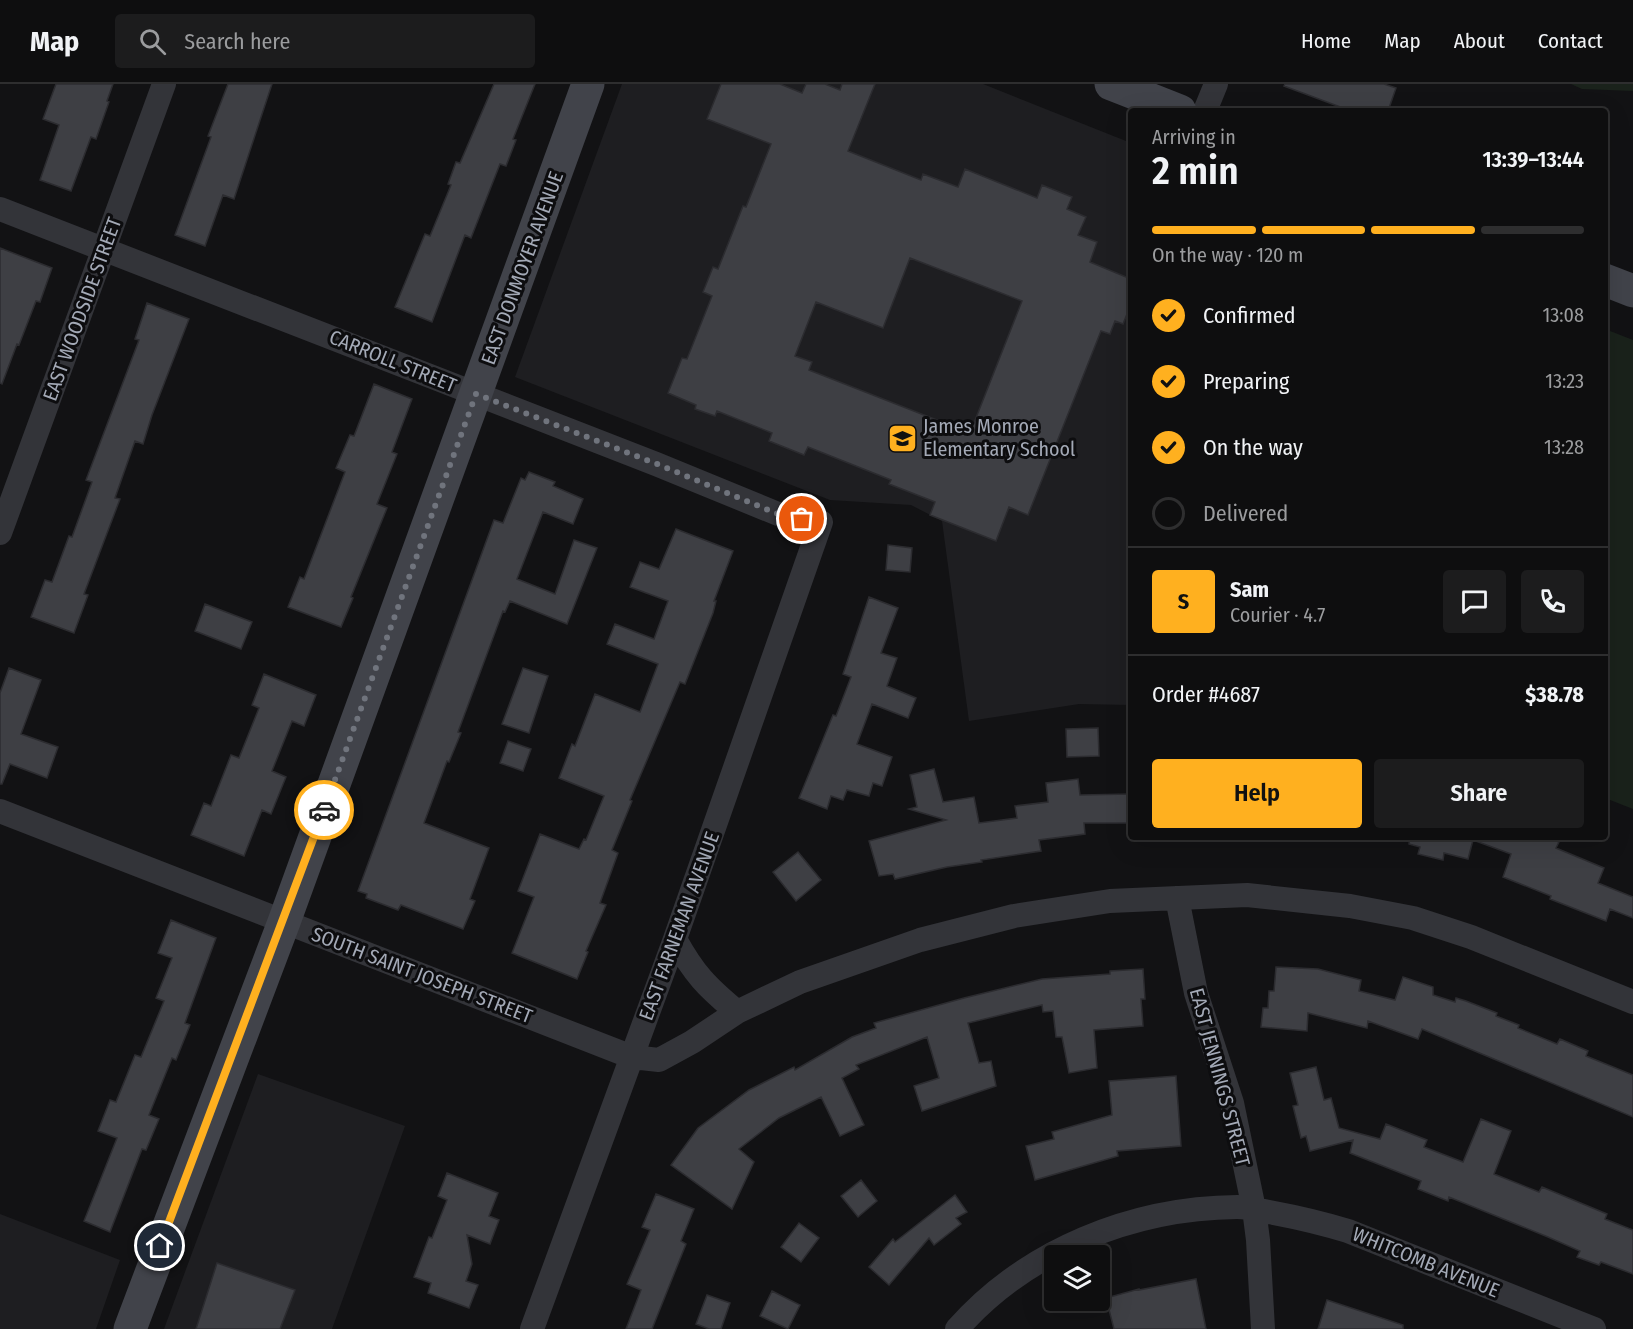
<!DOCTYPE html>
<html lang="en">
<head>
<meta charset="utf-8">
<style>
	:root { --surface:#0e0e0f; --page:#1c1c1d; --text:#f1f3f6; --muted:#9b9c9e; --line:#2e2e2f; --accent:#ffb01f }
	body { margin:0; font-family:"Fira Sans Condensed",sans-serif; background:var(--page); color:var(--text); height:100vh; display:flex; flex-direction:column; font-size:22px; white-space:nowrap }
	* { box-sizing:border-box; margin:0 }
	p { font-size:20px; color:var(--muted) }
	.icon { flex:none; width:33px; height:33px; fill:none; stroke:currentColor; stroke-width:2; stroke-linecap:round; stroke-linejoin:round }
	.map { position:relative; flex:1; overflow:hidden }
	.sheet { position:absolute; left:1128px; top:24px; width:480px; height:732px; display:flex; flex-direction:column; background:var(--surface); border-radius:6px; box-shadow:0 6px 24px #0002,0 0 0 2px var(--line) }
	.sheet>* { flex:none }
	.fabs { position:absolute; left:1044px; top:1161px; display:grid; gap:12px }
	.fabs a { display:grid; place-items:center; width:66px; height:66px; border-radius:6px; background:var(--surface); box-shadow:0 6px 24px #0002,0 0 0 2px var(--line); font-size:30px }
	.pin { position:absolute; display:grid; place-items:center; width:51px; height:51px; color:#fff; margin:-26px; border:3px solid #fff; border-radius:50%; box-shadow:0 2px 6px #0007 }
	.courier { position:absolute; display:grid; place-items:center; width:60px; height:60px; margin:-30px; border:4px solid #ffb01f; border-radius:50%; background:#fff; color:#222; box-shadow:0 2px 8px #0007 }
	.summary em { font-style:normal; font-weight:600 }
	.summary div { display:flex; flex-direction:column-reverse }
	.summary { display:flex; align-items:center; justify-content:space-between; height:102px; padding:0 24px }
	h1 { font-size:39px; font-weight:600; line-height:45px }
	.bar { display:grid; grid-template-columns:repeat(4,1fr); gap:9px 6px; align-content:center; height:72px; padding:0 24px }
	.bar i { height:8px; border-radius:4px; background:var(--line) }
	.bar .current { background:var(--accent) }
	.bar p { grid-column:span 4 }
	.line { display:flex; align-items:center; gap:15px; padding:0 24px; border-top:2px solid var(--line) }
	.line div { flex:1 }
	.round { display:grid; place-items:center; flex:none; width:63px; height:63px; border-radius:6px; background:var(--page) }
	ol { padding:0 24px; list-style:none }
	li { display:flex; align-items:center; gap:18px; height:66px }
	li p { margin-inline-start:auto }
	li .icon { padding:6px; border-radius:50%; background:var(--accent); color:#111; stroke-width:4 }
	li:last-child { color:var(--muted) }
	li i { width:33px; height:33px; border:3px solid var(--line); border-radius:50% }
	.primary-button { display:flex; gap:12px; margin-top:auto; padding:12px 24px }
	.primary-button a { flex:1; height:69px; border-radius:6px; background:var(--accent); color:#111; font-size:24px; font-weight:600; line-height:69px; text-align:center }
	.primary-button a+a { background:var(--page); color:var(--text) }
	header { display:flex; align-items:center; gap:36px; box-sizing:border-box; height:84px; padding:0 30px; background:var(--surface); border-bottom:2px solid var(--line) }
	header strong { font-size:28px }
	nav { display:flex; gap:33px; margin-inline-start:auto; font-size:21px }
	.search { width:420px; height:54px; background:var(--page); display:flex; align-items:center; gap:15px; box-sizing:border-box; padding:0 21px; border-radius:6px; color:var(--muted); font-size:22px }
	.map>svg:first-child { display:block }
</style>
</head>
<body>
<header>
<strong>Map</strong>
<div class="search"><svg class="icon" aria-label="search" viewBox="0 0 24 24"><circle cx="10" cy="10" r="6"/><path d="M15 15l6 6"/></svg>Search here</div>
<nav><a>Home</a><a>Map</a><a>About</a><a>Contact</a></nav>
</header>
<div class="map">
<svg width="1633" height="1245" viewBox="0 0 1633 1245">
	<rect width="100%" height="100%" fill="#121214"/>
	<path fill="#1e1e21" d="M622 0H983L1131 59V621L1079 620 969 637 942 437 911 421 830 416 515 293Z
		M258 990 405 1042 332 1245H164Z
		M0 1130 120 1176 96 1245H0Z"/>
	<path fill="#1a221b" d="M1571 0H1633V7L1582 5Z
		M1605 245 1633 256V725L1605 714Z"/>
	<path fill="#3e3f44" stroke="#2c2c30" stroke-width="1.5" fill-rule="evenodd" d="M56 0H113L107 17 109 18 96 55 91 53 71 107 40 96 59 41 43 35Z
		M228 0H272L234 115 223 111 205 162 175 151 211 53 208 52Z
		M494 0H535L513 55 516 56 506 82 500 80 471 154 465 151 432 238 395 223 425 150 430 152 451 101 448 100 456 78 460 79Z
		M721 0H780L802 9 806 0H825L840 6 842 0H875L848 67 921 96 923 90 958 103 965 85 1037 114 1042 101 1072 113 1067 125 1086 133 1078 151 1097 158 1090 178 1131 195V220L1123 240 1115 237 1110 250 1101 247 1028 431 1009 423 996 457 930 431 935 418 889 400 891 396 808 363 804 371 769 357 772 349 717 327 715 332 695 325 696 321 668 309 682 274 687 275 712 212 703 208 713 183 718 185 743 122 746 123 771 60 707 35ZM910 174 1022 217 970 349 809 286 812 278 795 272 816 218 883 244Z
		M1285 0H1384L1396 4 1388 27H1351L1284 2Z
		M0 164 52 184 40 218 36 217 19 261 17 260 2 300 0 299Z
		M147 219 189 235 152 331 143 360 135 357 115 414 120 415 84 510 88 511 74 549 31 533 45 496 52 498 69 452 72 453 92 398 86 396 139 256 135 255Z
		M374 300 412 315 392 368 397 370 377 420 387 424 351 513 353 514 341 543 288 523 300 493 304 495 345 388 336 384 350 351 354 352Z
		M529 388 555 398 553 402 583 415 573 440 543 428 517 495 555 510 574 456 597 464 567 540 510 517 505 528 503 527 458 648 461 649 449 678 447 677 424 739 489 764 470 815 475 817 463 845 401 821 398 826 366 814 367 810 358 807 494 436 503 439 521 394 525 396Z
		M676 445 733 467 714 517H716L713 529 685 600 680 598 630 716 632 717 612 766 618 769 600 819 606 821 586 867 588 868 577 895 512 869 534 813 518 807 540 750 579 765 584 755 586 756 604 712 559 694 572 660 575 662 595 610 640 628 658 580 607 560 615 540 654 555 668 517 630 503 640 478 659 485Z
		M888 461 912 464 910 488 886 486Z
		M869 513 898 524 881 569 897 574 887 602 916 614 908 634 872 620 857 660 892 673 882 702 873 699 869 712 847 706 843 716 831 712 827 725 799 714 833 631 836 632 851 593 843 590Z
		M205 520 252 538 241 565 195 547Z
		M9 584 41 596 21 650 58 663 47 694 10 680 2 700H0V609Z
		M523 584 548 592 529 649 502 640Z
		M264 590 316 611 304 642 292 637 272 687 286 693 271 730 262 726 244 772 191 751 204 719 211 722 231 671 239 674 259 624 252 621Z
		M1098 644 1099 672 1067 673 1066 645Z
		M508 657 531 665 523 687 500 679Z
		M934 685 943 718 974 713 979 739 1017 734 1015 722 1048 718 1046 699 1078 695 1080 711 1131 710V739H1084L1085 750 1039 756 1041 767 981 776 982 778 947 783 895 795 893 790 879 792 869 757 946 736 909 725 917 723 910 691Z
		M1410 753H1546L1559 758 1556 764 1604 784 1598 799 1633 813V834L1610 825 1606 837 1550 815 1551 812 1503 793 1511 770 1473 756 1468 775 1444 769 1443 776 1418 770 1420 763 1409 760Z
		M798 768 821 796 796 817 773 788Z
		M171 836 216 854 185 939 190 941 176 976 172 974 149 1031 159 1035 146 1066 142 1065 110 1148 84 1137 117 1054 98 1047 110 1016 116 1018 135 971 141 973 164 917 156 914 172 874 158 869Z
		M1276 883 1318 885 1361 896 1359 907 1395 916 1403 893 1433 903V911L1455 918 1456 914 1466 917 1497 929 1496 932 1519 941 1518 944 1557 960 1560 955 1588 967 1586 972 1633 991V1033L1422 945 1418 955 1368 937 1367 944 1308 929 1307 947 1261 943 1263 924H1268L1269 907H1274Z
		M1143 885 1145 915H1141L1143 942 1094 946 1097 984 1069 989 1062 953H1056L1053 927 1043 928 1042 921 968 939 979 979 991 977 996 1002 922 1027 914 1002 939 994 927 953 856 981 859 985 842 994 864 1041 840 1052 821 1013 779 1034 739 1065 754 1078 732 1125 671 1081 698 1044 749 1006 794 983 795 986 852 953 876 944 874 939 964 914 1042 895 1110 890V887Z
		M1316 983 1324 1016 1331 1014 1339 1044 1380 1055 1386 1040 1427 1056 1424 1063 1463 1078 1481 1035 1511 1047 1494 1090 1539 1108 1542 1103 1607 1130 1605 1135 1633 1146V1190L1601 1178 1599 1181 1577 1173 1580 1167 1548 1153 1449 1113 1448 1117 1418 1105 1421 1097 1350 1069 1353 1056 1310 1067 1306 1052 1301 1054 1293 1022 1298 1021 1290 989Z
		M1176 992 1181 1062 1117 1067 1118 1072 1035 1096 1026 1062 1054 1055 1052 1048 1112 1031 1109 997Z
		M447 1089 498 1109 489 1132 499 1136 490 1160 467 1151 472 1180 466 1197 478 1201 469 1224 428 1209 431 1199 414 1193 429 1153 432 1154 447 1116 438 1112Z
		M861 1096 877 1117 858 1133 841 1112Z
		M656 1110 694 1125 681 1157 686 1160 652 1245H626L641 1206 627 1200 650 1146 642 1143Z
		M955 1111 967 1128 956 1134 961 1140 934 1161 929 1154 889 1201 869 1183 893 1155 895 1158Z
		M799 1139 819 1154 801 1178 781 1163Z
		M217 1179 295 1206 280 1245H196Z
		M1196 1195 1206 1245H1114L1106 1214 1139 1205V1206Z
		M772 1207 800 1221 788 1245 760 1232Z
		M707 1211 730 1219 721 1245H709L696 1240Z
		M1327 1216 1403 1241V1245H1318Z"/>
	<g fill="none" stroke-linecap="round" stroke-linejoin="round">
		<path stroke="#333439" stroke-width="24" d="M1205 27 1216 0
			M0 125 656 380 783 432 821 438 675 855 532 1245
			M0 449 164 0
			M0 727 632 973 659 976 692 958 737 928 800 898 920 856 1014 832 1110 817 1247 811 1350 822 1413 834 1471 853 1633 918
			M1177 814 1196 909 1232 1019 1254 1125 1258 1156 1263 1245
			M675 855C694 890 707 903 737 928
			M957 1245C1027 1166 1132 1124 1237 1123 1248 1123 1259 1126 1269 1128 1296 1133 1322 1139 1348 1147L1594 1245"/>
		<path stroke="#41434a" stroke-width="33" d="M1111 0 1180 27
			M1605 196 1633 207
			M130 1245 284 838 588 0"/>
	</g>
	<g fill="none" stroke-linecap="round" stroke-linejoin="round">
		<path stroke="#70747d" stroke-width="6" stroke-dasharray="0 10.8" d="M324 726 476 310 657 380 783 432 802 435"/>
		<path stroke="#ffb01f" stroke-width="8" d="M160 1162 324 726"/>
	</g>
	<defs>
		<symbol id="school-square" viewBox="-11 -11 22 22"><rect x="-9" y="-9" width="18" height="18" rx="4" fill="#ffb01f" stroke="#0d0d0f"/><path d="M0-5L7-2L0 1L-7-2ZM-4 1L0 2.5L4 1V4Q0 6-4 4Z" fill="#111"/></symbol>
	</defs>
	<g fill-rule="evenodd">
		<use href="#school-square" x="886" y="338" width="33" height="33"/>
	</g>
	<g text-anchor="middle" dominant-baseline="central" stroke-width="6" stroke-linejoin="round" paint-order="stroke">
		<g font-size="20" fill="#a3a9b6" stroke="#0d0d0f">
			<text transform="translate(522 184) rotate(-70)">EAST DONMOYER AVENUE</text>
			<text transform="translate(82 225) rotate(-70)">EAST WOODSIDE STREET</text>
			<text transform="translate(393 277) rotate(22)">CARROLL STREET</text>
			<text transform="translate(679 842) rotate(-70)">EAST FARNEMAN AVENUE</text>
			<text transform="translate(422 891) rotate(21)">SOUTH SAINT JOSEPH STREET</text>
			<text transform="translate(1220 993) rotate(75)">EAST JENNINGS STREET</text>
			<text transform="translate(1426 1178) rotate(22)">WHITCOMB AVENUE</text>
		</g>
		<g font-size="20" fill="#a3a9b6" stroke="#0d0d0f" text-anchor="start">
			<text x="923" y="342">James Monroe<tspan x="923" dy="23">Elementary School</tspan></text>
		</g>
	</g>
</svg>
<div class="fabs">
<a><svg class="icon" aria-label="layers" viewBox="0 0 24 24"><path d="M12 4l9 5-9 5-9-5zM3 14l9 5 9-5"/></svg></a>
</div>
<div class="pin" style="left:802px;top:435px;background:#ea580c"><svg class="icon" aria-label="bag" viewBox="0 0 24 24"><path d="M5 8h14l-1 12H6zM9 8a3 3 0 0 1 6 0"/></svg></div>
<div class="pin" style="left:160px;top:1162px;background:#1f2937"><svg class="icon" aria-label="home" viewBox="0 0 24 24"><path d="M3 11l9-7 9 7M6 9v11h12V9"/></svg></div>
<div class="courier" style="left:324px;top:726px"><svg class="icon" aria-label="car" viewBox="0 0 24 24"><path d="M5 17H2v-5l4-1 3-4h7l3 4 3 1v5h-3M9 17h6M6 11h13"/><circle cx="7" cy="17" r="2"/><circle cx="17" cy="17" r="2"/></svg></div>
<section class="sheet">
<div class="summary"><div><h1>2 min</h1><p>Arriving in</p></div><em>13:39–13:44</em></div>
<div class="bar"><i class="current"></i><i class="current"></i><i class="current"></i><i></i><p>On the way · 120 m</p></div>
<ol>
<li><svg class="icon" aria-label="check" viewBox="0 0 24 24"><path d="M5 12l5 5 9-10"/></svg>Confirmed<p>13:08</p></li>
<li><svg class="icon" aria-label="check" viewBox="0 0 24 24"><path d="M5 12l5 5 9-10"/></svg>Preparing<p>13:23</p></li>
<li><svg class="icon" aria-label="check" viewBox="0 0 24 24"><path d="M5 12l5 5 9-10"/></svg>On the way<p>13:28</p></li>
<li><i></i>Delivered</li>
</ol>
<div class="line" style="height:108px"><b class="round" style="background:var(--accent);color:#111">S</b><div><b>Sam</b><p>Courier · 4.7</p></div><a class="round"><svg class="icon" aria-label="chat" viewBox="0 0 24 24"><path d="M4 5h16v11H9l-5 4z"/></svg></a><a class="round"><svg class="icon" aria-label="phone" viewBox="0 0 24 24"><path d="M5 4h4l2 5-3 2q2 4 5 5l2-3 5 2v4C11 20 4 13 5 4z"/></svg></a></div>
<div class="line" style="height:78px"><div>Order #4687</div><b>$38.78</b></div>
<div class="primary-button"><a>Help</a><a>Share</a></div>
</section>
</div>
</body>
</html>
